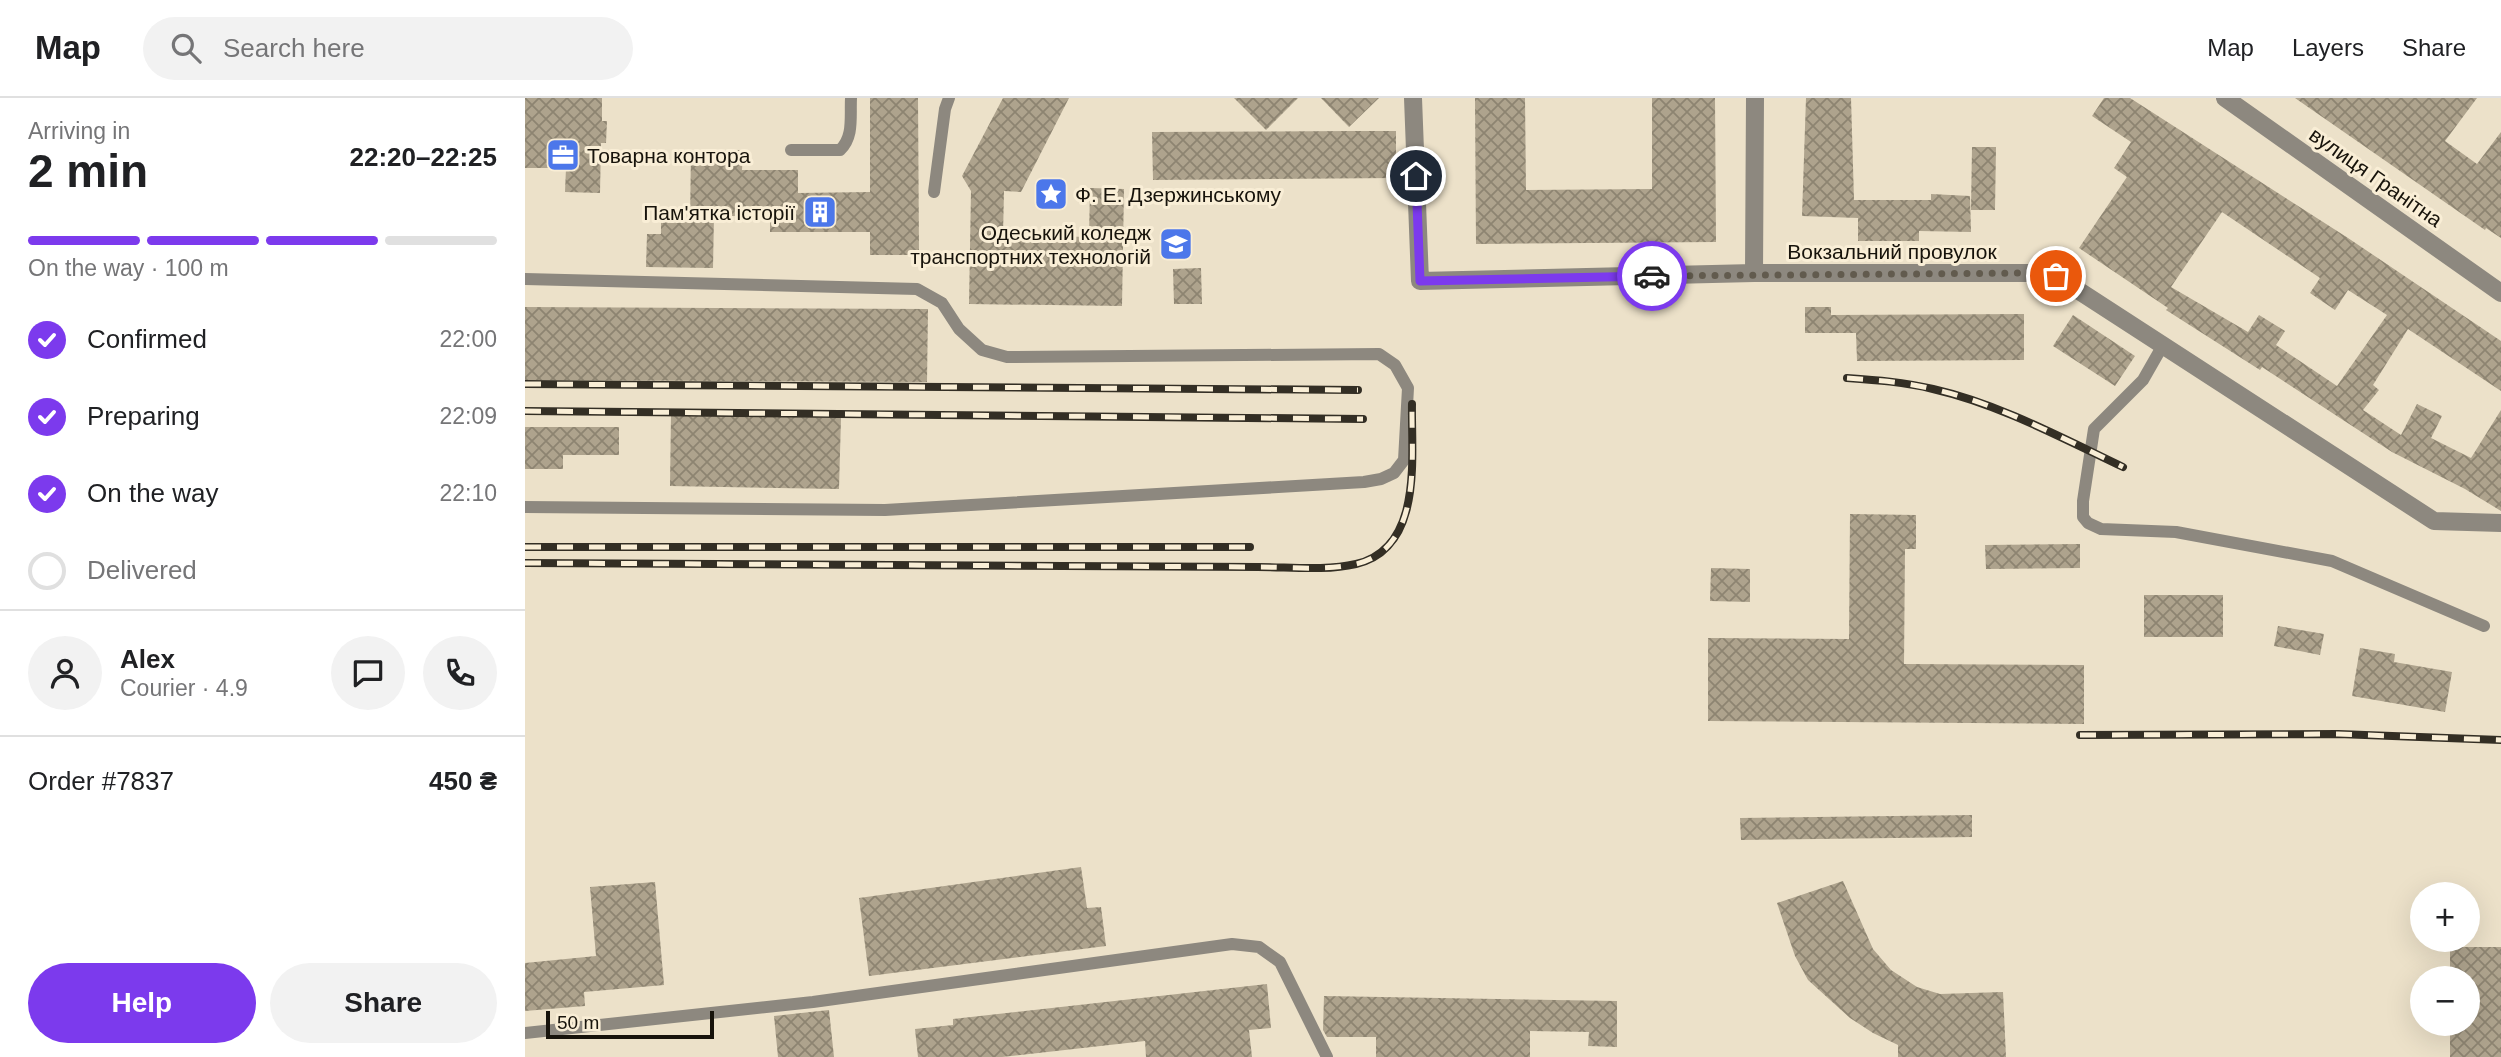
<!DOCTYPE html>
<html lang="en">
<head>
<meta charset="utf-8">
<style>
	:root { --surface:#fff; --page:#f2f2f2; --text:#202124; --muted:#757577; --line:#e0e0e0; --accent:#7c3aed }
	body { margin:0; font-family:Helvetica,sans-serif; background:var(--page); color:var(--text); height:100vh; display:flex; flex-direction:column; font-size:26px; white-space:nowrap }
	* { box-sizing:border-box; margin:0 }
	p { font-size:23px; color:var(--muted) }
	.icon { flex:none; width:38px; height:38px; fill:none; stroke:currentColor; stroke-width:2; stroke-linecap:round; stroke-linejoin:round }
	.map { position:relative; flex:1; overflow:hidden }
	.details { display:flex; flex-direction:column; background:var(--surface); width:525px }
	.details>* { flex:none }
	.buttons { position:absolute; left:1885px; top:784px; display:grid; gap:14px }
	.buttons a { display:grid; place-items:center; width:70px; height:70px; border-radius:50%; background:var(--surface); box-shadow:0 7px 28px #0002; font-size:35px }
	.scale { position:absolute; left:21px; bottom:18px; width:168px; box-sizing:border-box; padding-left:7px; border:4px solid #17130b; border-top:0; font-size:19px; line-height:24px; white-space:nowrap; color:#17130b; -webkit-text-stroke:5px #f9eed6; paint-order:stroke }
	.pin { position:absolute; display:grid; place-items:center; width:60px; height:60px; color:#fff; margin:-30px; border:4px solid #fff; border-radius:50%; box-shadow:0 2px 7px #0007 }
	.courier { position:absolute; display:grid; place-items:center; width:70px; height:70px; margin:-35px; border:5px solid #7c3aed; border-radius:50%; background:#fff; color:#222; box-shadow:0 2px 9px #0007 }
	.head em { font-style:normal; font-weight:600 }
	.head div { display:flex; flex-direction:column-reverse }
	.head { display:flex; align-items:center; justify-content:space-between; height:119px; padding:0 28px }
	h1 { font-size:46px; font-weight:600; line-height:52px }
	.bar { display:grid; grid-template-columns:repeat(4,1fr); gap:10px 7px; align-content:center; height:84px; padding:0 28px }
	.bar i { height:9px; border-radius:5px; background:var(--line) }
	.bar .active { background:var(--accent) }
	.bar p { grid-column:span 4 }
	.line { display:flex; align-items:center; gap:18px; padding:0 28px; border-top:2px solid var(--line) }
	.line div { flex:1 }
	.round { display:grid; place-items:center; flex:none; width:74px; height:74px; border-radius:37px; background:var(--page) }
	ol { padding:0 28px; list-style:none }
	li { display:flex; align-items:center; gap:21px; height:77px }
	li p { margin-inline-start:auto }
	li .icon { padding:7px; border-radius:50%; background:var(--accent); color:#fff; stroke-width:4 }
	li:last-child { color:var(--muted) }
	li i { width:38px; height:38px; border:4px solid var(--line); border-radius:50% }
	.primary-button { display:flex; gap:14px; margin-top:auto; padding:14px 28px }
	.primary-button a { flex:1; height:80px; border-radius:42px; background:var(--accent); color:#fff; font-size:28px; font-weight:600; line-height:80px; text-align:center }
	.primary-button a+a { background:var(--page); color:var(--text) }
	header { display:flex; align-items:center; gap:42px; box-sizing:border-box; height:98px; padding:0 35px; background:var(--surface); border-bottom:2px solid var(--line) }
	header strong { font-size:33px }
	nav { display:flex; gap:38px; margin-inline-start:auto; font-size:24px }
	.search { width:490px; height:63px; background:var(--page); display:flex; align-items:center; gap:18px; box-sizing:border-box; padding:0 24px; border-radius:38px; color:var(--muted); font-size:26px }
	main { display:flex; flex:1; min-height:0 }
	.map>svg:first-child { display:block }
</style>
</head>
<body>
<header>
<strong>Map</strong>
<div class="search"><svg class="icon" aria-label="search" viewBox="0 0 24 24"><circle cx="10" cy="10" r="6"/><path d="M15 15l6 6"/></svg>Search here</div>
<nav><a>Map</a><a>Layers</a><a>Share</a></nav>
</header>
<main>
<section class="details">
<div class="head"><div><h1>2 min</h1><p>Arriving in</p></div><em>22:20–22:25</em></div>
<div class="bar"><i class="active"></i><i class="active"></i><i class="active"></i><i></i><p>On the way · 100 m</p></div>
<ol>
<li><svg class="icon" aria-label="check" viewBox="0 0 24 24"><path d="M5 12l5 5 9-10"/></svg>Confirmed<p>22:00</p></li>
<li><svg class="icon" aria-label="check" viewBox="0 0 24 24"><path d="M5 12l5 5 9-10"/></svg>Preparing<p>22:09</p></li>
<li><svg class="icon" aria-label="check" viewBox="0 0 24 24"><path d="M5 12l5 5 9-10"/></svg>On the way<p>22:10</p></li>
<li><i></i>Delivered</li>
</ol>
<div class="line" style="height:126px"><a class="round"><svg class="icon" aria-label="person" viewBox="0 0 24 24"><circle cx="12" cy="8" r="4"/><path d="M4 21q1-7 8-7t8 7"/></svg></a><div><b>Alex</b><p>Courier · 4.9</p></div><a class="round"><svg class="icon" aria-label="chat" viewBox="0 0 24 24"><path d="M4 5h16v11H9l-5 4z"/></svg></a><a class="round"><svg class="icon" aria-label="phone" viewBox="0 0 24 24"><path d="M5 4h4l2 5-3 2q2 4 5 5l2-3 5 2v4C11 20 4 13 5 4z"/></svg></a></div>
<div class="line" style="height:91px"><div>Order #7837</div><b>450 ₴</b></div>
<div class="primary-button"><a>Help</a><a>Share</a></div>
</section>
<div class="map">
<svg width="1976" height="959" viewBox="0 0 1976 959">
	<defs>
		<pattern id="building-cross-hatch" width="8" height="8" patternUnits="userSpaceOnUse" patternTransform="scale(1.75)"><rect width="8" height="8" fill="#aea38d"/><path d="M0 0l8 8M0 8l8-8" fill="none" stroke="#8d8471"/></pattern>
	</defs>
	<rect width="100%" height="100%" fill="#ece1c9"/>
	<path fill="url(#building-cross-hatch)" fill-rule="evenodd" d="M0 0H77V23H82L81 45H76L75 95 40 94 41 70H0Z
		M345 0H393L394 157H345V134H245V118H189L188 170 121 169 122 136H136V124H165L166 52H218L217 72H273V95L345 94Z
		M478 0H544L496 94 479 93 478 137 564 139 565 90 599 91 597 208 444 206 446 93 437 78Z
		M709 0H773L741 32Z
		M796 0H854L824 29Z
		M950 0H1000L1001 92 1127 91V0H1190L1191 144 951 146Z
		M1281 0H1326L1329 102H1406V96L1445 98 1446 134 1394 133V143H1333V120L1277 118Z
		M1579 0H1605L1823 140 1976 243V293L1883 231 1848 287 1854 292 1838 312 1876 337 1892 306 1917 318 1906 340 1946 360 1976 312V413L1940 391 1867 354 1737 269 1735 272 1641 212 1643 210 1554 150 1602 79 1589 70 1606 44 1567 18ZM1697 114 1795 180 1785 195 1810 212 1823 192 1862 217 1812 288 1751 247 1760 233 1734 217 1723 234 1646 189Z
		M1770 0H1952L1920 43 1952 66 1976 34V140L1961 130 1960 132Z
		M829 33H871V80L628 82 627 34Z
		M1447 49H1471L1470 112H1446Z
		M676 170 677 206H649L648 171Z
		M0 209 403 211 402 284 0 282Z
		M1280 209H1306V217L1499 216V262L1332 263 1331 235H1280Z
		M1548 217 1610 258 1590 288 1528 248Z
		M146 317 316 320 314 391 145 388Z
		M0 329H94V357H38V371H0Z
		M1325 416 1391 417V451H1380L1379 566 1559 567V626L1183 623V540L1324 541Z
		M1555 446V470L1461 471 1460 447Z
		M1186 470 1225 471V504L1185 503Z
		M1619 497H1698V539H1619Z
		M1753 528 1799 536 1795 557 1749 548Z
		M1835 550 1870 556 1869 564 1927 574 1920 614 1827 598Z
		M1447 717V739L1216 742 1215 720Z
		M556 769 562 810 576 809 581 848 344 878 334 800Z
		M1318 783 1348 851 1366 872 1392 889 1415 896 1478 894 1481 959H1373V947L1348 935 1325 920 1283 882 1270 858 1252 805Z
		M130 784 139 887 59 894 60 908 0 913V865L71 858 65 789Z
		M1925 849H1976V959H1925V926H1942V880H1925Z
		M742 886 746 930 724 932 727 959H621L620 943 477 959H393L390 931 428 927V921Z
		M799 898 1092 903V949L1063 948 1064 934 1005 933V959H851V939H802L798 932Z
		M304 912 309 959H253L249 918Z"/>
	<g fill="none" stroke-linecap="round" stroke-linejoin="round">
		<path stroke="#8d887f" stroke-width="12" d="M266 52H315C329 39 325 19 326 0
			M409 94 420 11 424 0
			M0 181 392 191 417 205 434 231 457 252 482 259 854 256 870 267 883 290 879 362 869 375 856 381 839 384 360 412 0 409
			M1638 247 1618 282 1569 331 1558 403V419L1563 425 1576 431 1651 434 1807 463 1959 528
			M0 935 288 904 707 846 734 849 755 864 802 959"/>
		<path stroke="#8d887f" stroke-width="18" d="M888 0 895 183 1229 175H1503L1531 178 1909 423 1976 425
			M1700 0 1976 195
			M1229 175 1230 0"/>
		<defs>
			<path id="rail" d="M1322 280C1351 282 1379 284 1408 291 1474 306 1537 340 1598 369
				M0 286 833 292
				M0 313 838 321
				M0 449H725
				M0 465 733 469C765 469 800 473 831 466 899 450 886 358 887 306
				M1555 637 1813 636 1976 642"/>
		</defs>
		<use href="#rail" stroke="#332e24" stroke-width="8"/>
		<use href="#rail" stroke="#f9eed6" stroke-width="5" stroke-dasharray="16" stroke-linecap="butt"/>
	</g>
	<g fill="none" stroke-linecap="round" stroke-linejoin="round">
		<path stroke="#625b4e" stroke-width="7" stroke-dasharray="0 12.6" d="M1127 178 1503 175 1531 178"/>
		<path stroke="#7c3aed" stroke-width="9" d="M891 78 895 183 1127 178"/>
	</g>
	<defs>
		<symbol id="office-square" viewBox="-11 -11 22 22"><rect x="-9" y="-9" width="18" height="18" rx="4" fill="#4c77ea" stroke="#f9eed6"/><path d="M-6-3h4V-5.5h4V-3h4V5H-6ZM-1-4.5V-3h2v-1.5ZM-6 0V1H6V0Z" fill="#fff"/></symbol>
		<symbol id="sight-square" viewBox="-11 -11 22 22"><rect x="-9" y="-9" width="18" height="18" rx="4" fill="#4c77ea" stroke="#f9eed6"/><path d="M0-6L1.8-2.2L6-1.7L2.9 1.2L3.7 5.4L0 3.3L-3.7 5.4L-2.9 1.2L-6-1.7L-1.8-2.2Z" fill="#fff"/></symbol>
		<symbol id="building-square" viewBox="-11 -11 22 22"><rect x="-9" y="-9" width="18" height="18" rx="4" fill="#4c77ea" stroke="#f9eed6"/><path d="M-4-6H4V6H1V3H-1V6H-4ZM-2.5-4.3h1.7v1.8h-1.7ZM.8-4.3h1.7v1.8H.8ZM-2.5-1h1.7V.8h-1.7ZM.8-1h1.7V.8H.8Z" fill="#fff"/></symbol>
		<symbol id="university-square" viewBox="-11 -11 22 22"><rect x="-9" y="-9" width="18" height="18" rx="4" fill="#4c77ea" stroke="#f9eed6"/><path d="M0-5L7-2L0 1L-7-2ZM-4 1L0 2.5L4 1V4Q0 6-4 4Z" fill="#fff"/></symbol>
	</defs>
	<g fill-rule="evenodd">
		<use href="#office-square" x="19" y="38" width="38" height="38"/>
		<use href="#sight-square" x="507" y="77" width="38" height="38"/>
		<use href="#building-square" x="276" y="95" width="38" height="38"/>
		<use href="#university-square" x="632" y="127" width="38" height="38"/>
	</g>
	<g text-anchor="middle" dominant-baseline="central" stroke-width="6" stroke-linejoin="round" paint-order="stroke">
		<g font-size="21" fill="#17130b" stroke="#f9eed6" text-anchor="start">
			<text x="62" y="57">Товарна контора</text>
			<text x="550" y="96">Ф. Е. Дзержинському</text>
			<text x="270" y="114" text-anchor="end">Пам'ятка історії</text>
			<text x="626" y="134" text-anchor="end">Одеський коледж<tspan x="626" dy="24">транспортних технологій</tspan></text>
		</g>
		<g font-size="21" fill="#17130b" stroke="#f9eed6">
			<text transform="translate(1851 79) rotate(35)">вулиця Гранітна</text>
			<text x="1367" y="153">Вокзальний провулок</text>
		</g>
	</g>
</svg>
<div class="buttons">
<a>+</a>
<a>−</a>
</div>
<div class="scale">50 m</div>
<div class="pin" style="left:1531px;top:178px;background:#ea580c"><svg class="icon" aria-label="bag" viewBox="0 0 24 24"><path d="M5 8h14l-1 12H6zM9 8a3 3 0 0 1 6 0"/></svg></div>
<div class="pin" style="left:891px;top:78px;background:#1f2937"><svg class="icon" aria-label="home" viewBox="0 0 24 24"><path d="M3 11l9-7 9 7M6 9v11h12V9"/></svg></div>
<div class="courier" style="left:1127px;top:178px"><svg class="icon" aria-label="car" viewBox="0 0 24 24"><path d="M5 17H2v-5l4-1 3-4h7l3 4 3 1v5h-3M9 17h6M6 11h13"/><circle cx="7" cy="17" r="2"/><circle cx="17" cy="17" r="2"/></svg></div>
</div>
</main>
</body>
</html>
